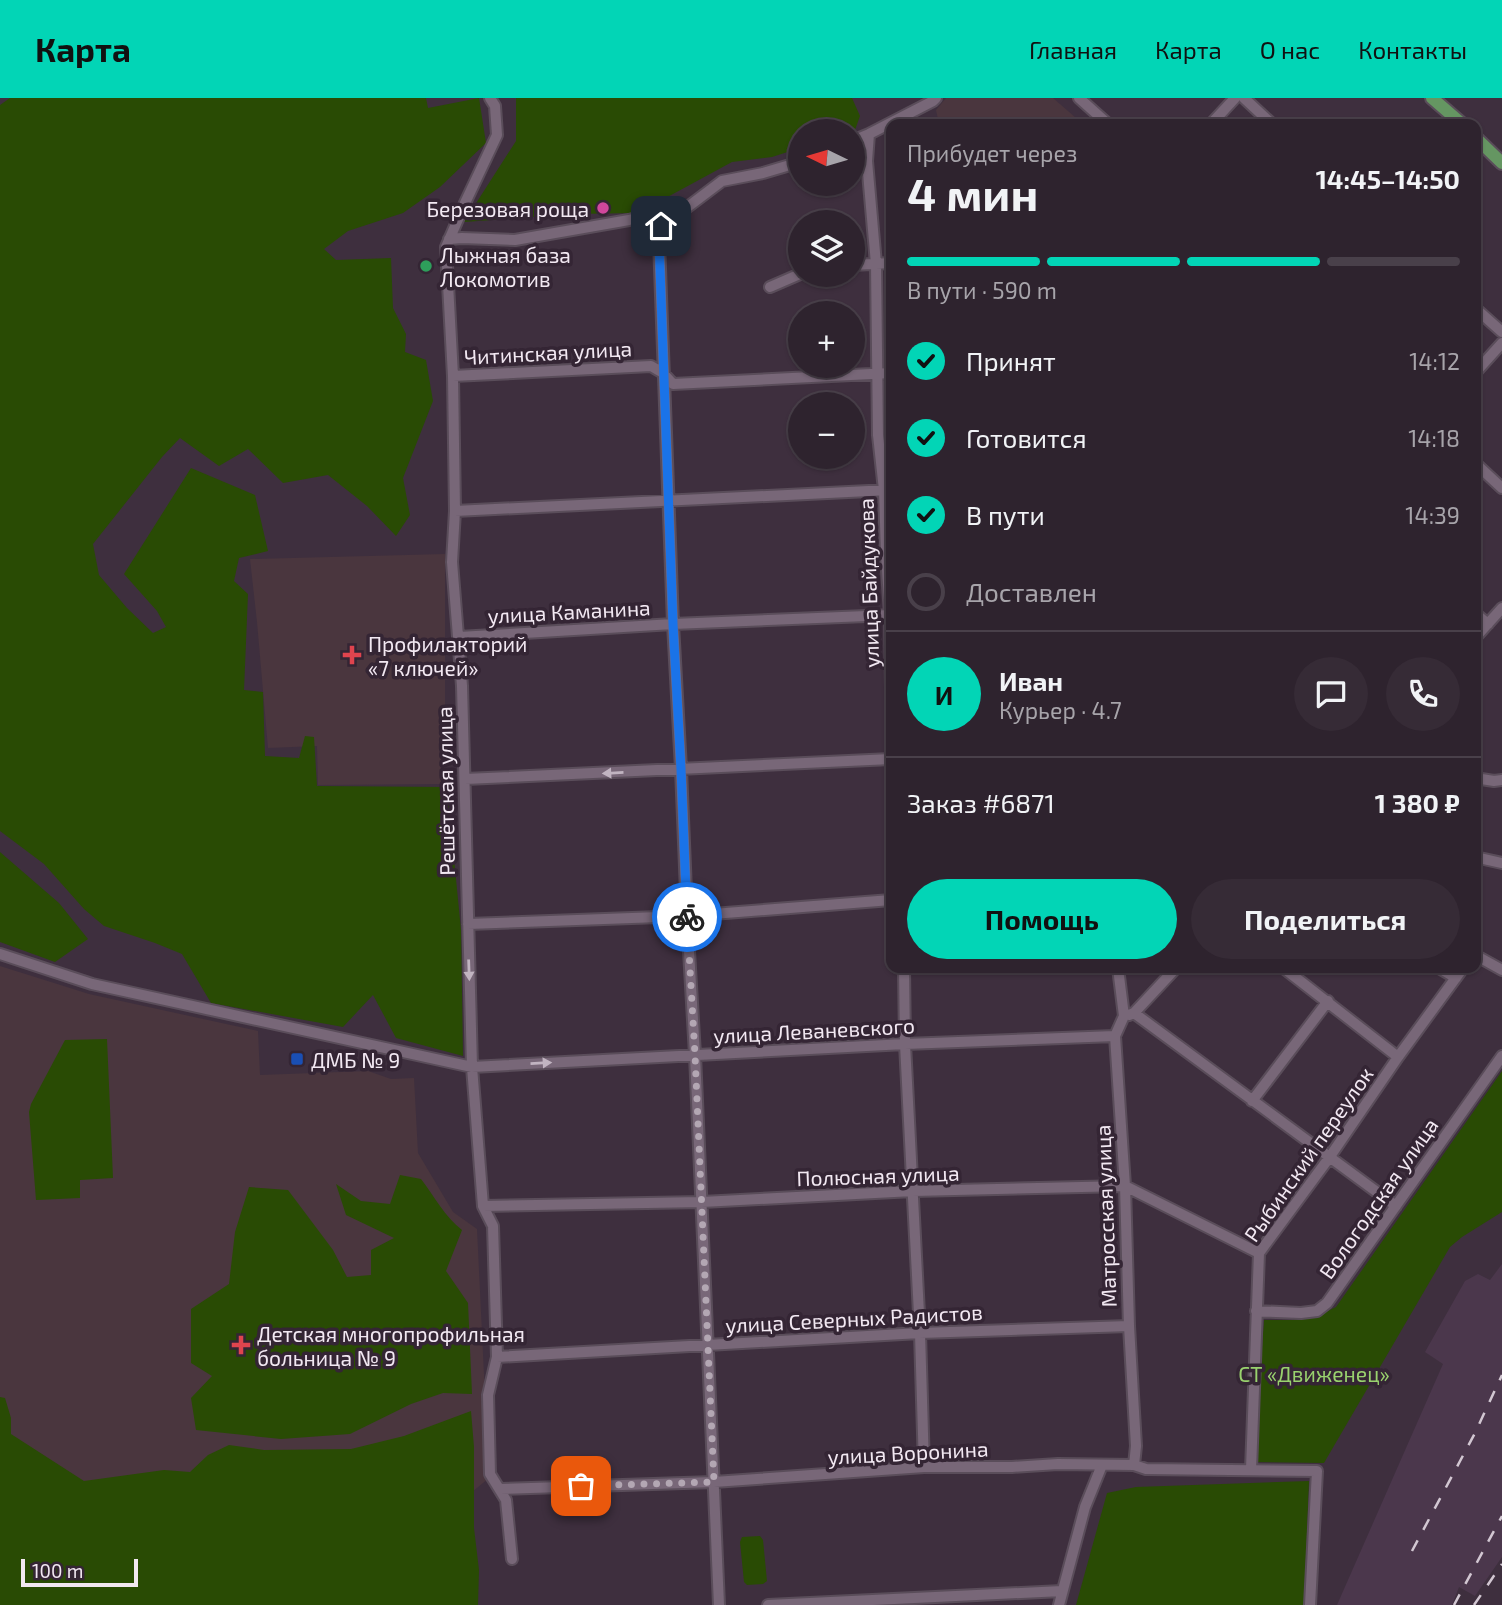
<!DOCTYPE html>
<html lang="ru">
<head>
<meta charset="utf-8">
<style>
	:root { --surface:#2e232e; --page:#362b36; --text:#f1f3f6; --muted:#a7a4aa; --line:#49404a; --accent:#02d5b6 }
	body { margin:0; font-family:"Exo 2",sans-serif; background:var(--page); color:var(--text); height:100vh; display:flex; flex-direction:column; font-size:26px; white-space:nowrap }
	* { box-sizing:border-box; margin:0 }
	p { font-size:23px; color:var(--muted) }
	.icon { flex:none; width:38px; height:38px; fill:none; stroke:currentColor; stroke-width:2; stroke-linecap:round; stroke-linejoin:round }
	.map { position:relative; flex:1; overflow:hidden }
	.panel { position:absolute; left:886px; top:21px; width:595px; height:854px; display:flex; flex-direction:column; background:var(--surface); border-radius:14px; box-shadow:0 2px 5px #0004,0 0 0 2px var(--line) }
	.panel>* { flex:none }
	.needle { width:46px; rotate:275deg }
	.controls { position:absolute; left:788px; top:21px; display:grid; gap:14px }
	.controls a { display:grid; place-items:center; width:77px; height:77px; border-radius:50%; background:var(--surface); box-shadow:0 2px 5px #0004,0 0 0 2px var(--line); font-size:35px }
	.scale { position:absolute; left:21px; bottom:18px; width:117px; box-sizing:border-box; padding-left:7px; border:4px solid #f2e8f2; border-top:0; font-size:19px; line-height:24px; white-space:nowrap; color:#f2e8f2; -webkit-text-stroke:5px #342534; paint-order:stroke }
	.pin { position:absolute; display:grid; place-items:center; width:60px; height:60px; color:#fff; margin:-30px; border-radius:14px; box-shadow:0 4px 10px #0006 }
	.courier { position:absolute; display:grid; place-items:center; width:70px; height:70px; margin:-35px; border:5px solid #1a73e8; border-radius:50%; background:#fff; color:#222; box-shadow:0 2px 9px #0007 }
	.head em { font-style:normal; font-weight:700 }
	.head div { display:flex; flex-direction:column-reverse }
	.head { display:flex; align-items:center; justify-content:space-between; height:119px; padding:0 21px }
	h1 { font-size:46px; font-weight:700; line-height:52px }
	.bar { display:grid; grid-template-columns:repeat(4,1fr); gap:10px 7px; align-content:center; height:84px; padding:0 21px }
	.bar i { height:9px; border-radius:5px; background:var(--line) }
	.bar .on { background:var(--accent) }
	.bar p { grid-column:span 4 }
	.line { display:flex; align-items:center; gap:18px; padding:0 21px; border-top:2px solid var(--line) }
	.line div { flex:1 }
	.round { display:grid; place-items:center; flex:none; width:74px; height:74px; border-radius:37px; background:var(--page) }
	ol { padding:0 21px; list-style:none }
	li { display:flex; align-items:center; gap:21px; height:77px }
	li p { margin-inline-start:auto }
	li .icon { padding:7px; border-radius:50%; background:var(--accent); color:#111; stroke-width:4 }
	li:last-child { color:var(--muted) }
	li i { width:38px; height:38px; border:4px solid var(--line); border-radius:50% }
	.action { display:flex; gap:14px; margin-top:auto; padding:14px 21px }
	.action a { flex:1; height:80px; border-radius:42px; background:var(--accent); color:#111; font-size:28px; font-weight:700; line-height:80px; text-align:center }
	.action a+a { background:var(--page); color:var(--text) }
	header { display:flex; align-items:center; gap:42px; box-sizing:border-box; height:98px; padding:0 35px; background:var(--accent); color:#111 }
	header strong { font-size:33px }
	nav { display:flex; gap:38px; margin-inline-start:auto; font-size:24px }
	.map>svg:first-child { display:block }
</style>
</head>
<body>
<header>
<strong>Карта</strong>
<nav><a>Главная</a><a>Карта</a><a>О нас</a><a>Контакты</a></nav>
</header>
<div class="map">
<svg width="1502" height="1507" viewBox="0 0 1502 1507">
	<rect width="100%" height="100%" fill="#3e2f3e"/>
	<path fill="#4b374c" d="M1502 1166V1459L1475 1498 1459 1489 1452 1507H1337L1443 1266 1425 1254 1465 1183 1478 1176 1490 1182Z"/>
	<path fill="#4a363e" d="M946 0H1053L1083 26H939L936 12Z
		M445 456V686L318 687 317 648 268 650 257 524 250 461Z
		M0 868 89 896 258 933 260 977 368 973 391 981 414 980 418 1055 453 1114 477 1131 489 1380 466 1399 412 1480 0 1363Z"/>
	<path fill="#294b04" d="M10 0H426L428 10 479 0 486 45 440 89 403 115 348 133 324 151 336 162 391 160 393 210 406 236 405 254 426 262 433 303 403 380 410 417 396 438 367 408 328 377 283 385 248 351 219 368 180 340 162 359 93 446 99 477 127 510 153 535 166 529 157 513 124 476 191 370 255 397 268 453 239 460 234 483 248 496 244 592 263 594 265 658 299 660 305 638 314 639 317 688 447 689 461 832 463 958 396 940 373 897 343 929 211 905 182 856 155 845 104 828 84 811 44 766 0 733V7Z
		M516 0H852L860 18 855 32 850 33H800V50L772 59 732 64 638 115 574 116 464 124 516 43Z
		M0 754 59 805 88 841 55 864 0 844Z
		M107 941 113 1080 80 1082V1100L36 1102 29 1014 31 1006 65 942Z
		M1502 973V1114L1462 1139 1450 1149 1324 1365 1254 1364 1264 1222C1295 1222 1307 1224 1336 1209Z
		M400 1077 421 1081C434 1098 445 1119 462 1132L446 1173 468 1205 472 1296 443 1295 411 1306 350 1336 281 1341 196 1332 191 1300 212 1278 191 1265V1211L229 1186 235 1134 249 1089 288 1092 333 1152 347 1179 371 1177V1152L394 1140 346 1117 336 1086 361 1103 390 1106Z
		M0 1299 5 1300 11 1320V1336L84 1383 164 1372 190 1374 208 1357 229 1347 264 1352 351 1351 404 1338 471 1313 474 1349V1430L479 1472 478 1507H0Z
		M1309 1383 1304 1507H1076L1107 1395 1136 1389Z
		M760 1438 763 1442 767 1483 763 1486 747 1487 744 1484 740 1444 742 1439Z"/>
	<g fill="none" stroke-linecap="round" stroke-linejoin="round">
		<defs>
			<path id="minor" d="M490 0 495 8 497 37 465 105 446 149 453 278 455 413 452 464 462 588 472 969 483 1108 493 1128 497 1259 488 1297 490 1376 506 1402 512 1461
				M1079 0 1108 26
				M1244 0 1272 26
				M1211 26 1235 0
				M852 43 869 36
				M662 113 659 143 673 526 681 671 687 818 695 957 719 1507
				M449 141 462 140 515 142 629 122 662 113 685 111 722 83 763 75 800 64
				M852 167 891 165
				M770 189 800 176
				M1475 210 1502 234
				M1475 275 1502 245
				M453 278 651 268 663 275 673 286 891 275
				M1475 365 1502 390
				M455 413 889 392
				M1475 515 1488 526
				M459 539 673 526 891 517
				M1475 540 1502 510
				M891 590 890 517 886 456 884 392 878 337 876 166 867 63 869 36 933 3 936 0
				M1475 680 1494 683 1502 682
				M465 681 891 661
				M1475 759 1502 765
				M468 826 687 818 891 802
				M0 856 92 886 472 969 905 946 1115 938
				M1475 857 1502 872
				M904 870 905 946 920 1235 924 1369
				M1118 870 1124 918 1115 938 1125 1088 1129 1228 1136 1348 1134 1367
				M1288 870 1286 872 1398 959
				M1439 870 1456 880
				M1134 915 1396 1108
				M1129 917 1134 915 1176 870
				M1252 1003 1328 903
				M483 1108 702 1104 913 1093 1125 1088 1259 1155
				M1256 1213 1301 1215 1317 1213 1327 1205 1502 958
				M497 1259 920 1235 1129 1228
				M1251 1372 1259 1155 1329 1060 1398 959 1463 870
				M500 1391 714 1384 924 1369H1012L1058 1366 1134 1367 1146 1371 1317 1373 1310 1507
				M768 1507 1062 1493
				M1059 1507 1085 1409 1102 1367"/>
			<path id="major" d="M1432 0 1462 26
				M1475 39 1502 65"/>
		</defs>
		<use href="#minor" stroke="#5a4d5a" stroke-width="14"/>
		<use href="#major" stroke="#5a4d5a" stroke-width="16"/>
		<use href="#minor" stroke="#786778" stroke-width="10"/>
		<use href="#major" stroke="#659662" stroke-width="12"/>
		<path stroke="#d2c7d2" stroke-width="2.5" stroke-dasharray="12 12" stroke-linecap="butt" d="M1412 1453 1475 1335 1502 1277
			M1454 1507 1502 1418
			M1474 1507 1502 1466"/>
	</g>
	<defs><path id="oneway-solid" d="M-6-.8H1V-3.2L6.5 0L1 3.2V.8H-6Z" transform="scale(1.75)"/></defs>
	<g fill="#c1b4c1">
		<use href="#oneway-solid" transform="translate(613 675) rotate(177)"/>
		<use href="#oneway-solid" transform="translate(469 872) rotate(88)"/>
		<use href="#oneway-solid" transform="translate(541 965) rotate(-3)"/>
	</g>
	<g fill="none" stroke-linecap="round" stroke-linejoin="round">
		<path stroke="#b3a7b3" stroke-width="7" stroke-dasharray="0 12.6" d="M581 1388 714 1384 695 957 687 819"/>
		<path stroke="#1a73e8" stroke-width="9" d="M661 128 659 143 673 526 681 671 687 819"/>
	</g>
	<circle fill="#d1479c" stroke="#342534" stroke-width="2.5" cx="603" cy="110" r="7"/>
	<circle fill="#2e9e5b" stroke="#342534" stroke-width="2.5" cx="426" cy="168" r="7"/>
	<g fill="#e0444e" stroke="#342534" stroke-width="2.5">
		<path d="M348.5 546.5h7v7h7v7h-7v7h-7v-7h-7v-7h7z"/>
		<path d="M237.5 1236.5h7v7h7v7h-7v7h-7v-7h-7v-7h7z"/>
	</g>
	<rect fill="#1a4fb4" stroke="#342534" stroke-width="2.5" x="290" y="954" width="14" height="14" rx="3.5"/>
	<g text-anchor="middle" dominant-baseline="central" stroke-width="7" stroke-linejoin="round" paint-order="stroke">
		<g font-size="21" fill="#f2e8f2" stroke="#342534" text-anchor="start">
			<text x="589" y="110" text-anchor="end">Березовая роща</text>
			<text x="440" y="156">Лыжная база<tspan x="440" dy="24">Локомотив</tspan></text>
			<text x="368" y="545">Профилакторий<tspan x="368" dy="24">«7 ключей»</tspan></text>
			<text x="311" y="961">ДМБ № 9</text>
			<text x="257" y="1235">Детская многопрофильная<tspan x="257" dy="24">больница № 9</tspan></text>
		</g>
		<g font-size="21" fill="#f2e8f2" stroke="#342534">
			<text transform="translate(548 254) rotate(-3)">Читинская улица</text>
			<text transform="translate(868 485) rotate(-92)">улица Байдукова</text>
			<text transform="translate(569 513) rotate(-3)">улица Каманина</text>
			<text transform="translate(445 693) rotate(-91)">Решётская улица</text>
			<text transform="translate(814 932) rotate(-3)">улица Леваневского</text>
			<text transform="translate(1308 1056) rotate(-55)">Рыбинский переулок</text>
			<text transform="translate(878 1077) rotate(-2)">Полюсная улица</text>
			<text transform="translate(1378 1100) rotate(-55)">Вологодская улица</text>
			<text transform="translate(1105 1118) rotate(-92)">Матросская улица</text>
			<text transform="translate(854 1220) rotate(-3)">улица Северных Радистов</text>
			<text transform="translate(908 1354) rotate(-3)">улица Воронина</text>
		</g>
		<g font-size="21" fill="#99d26e" stroke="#342534">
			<text x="1314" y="1275">СТ «Движенец»</text>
		</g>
	</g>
</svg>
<div class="controls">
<a><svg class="needle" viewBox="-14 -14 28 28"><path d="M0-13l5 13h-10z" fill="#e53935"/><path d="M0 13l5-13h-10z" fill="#a7a4aa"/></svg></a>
<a><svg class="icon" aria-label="layers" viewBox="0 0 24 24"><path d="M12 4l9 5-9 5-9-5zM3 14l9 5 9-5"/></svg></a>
<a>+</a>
<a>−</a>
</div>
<div class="scale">100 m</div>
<div class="pin" style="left:581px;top:1388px;background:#ea580c"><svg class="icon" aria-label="bag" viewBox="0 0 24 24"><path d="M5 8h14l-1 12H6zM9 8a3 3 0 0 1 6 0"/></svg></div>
<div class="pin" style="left:661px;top:128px;background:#1f2937"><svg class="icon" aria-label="home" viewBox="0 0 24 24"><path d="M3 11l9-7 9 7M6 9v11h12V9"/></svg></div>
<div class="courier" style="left:687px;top:819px"><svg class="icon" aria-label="bike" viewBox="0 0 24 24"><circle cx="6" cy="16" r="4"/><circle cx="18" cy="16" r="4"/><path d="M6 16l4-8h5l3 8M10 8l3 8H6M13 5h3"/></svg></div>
<section class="panel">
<div class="head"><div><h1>4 мин</h1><p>Прибудет через</p></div><em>14:45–14:50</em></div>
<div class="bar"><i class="on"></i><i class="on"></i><i class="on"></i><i></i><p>В пути · 590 m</p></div>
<ol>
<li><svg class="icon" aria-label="check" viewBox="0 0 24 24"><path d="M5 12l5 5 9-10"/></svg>Принят<p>14:12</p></li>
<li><svg class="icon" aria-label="check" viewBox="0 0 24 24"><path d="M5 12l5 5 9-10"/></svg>Готовится<p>14:18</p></li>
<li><svg class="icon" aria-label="check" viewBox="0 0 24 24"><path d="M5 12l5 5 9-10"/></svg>В пути<p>14:39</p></li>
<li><i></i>Доставлен</li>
</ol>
<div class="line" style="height:126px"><b class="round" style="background:var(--accent);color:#111">И</b><div><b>Иван</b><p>Курьер · 4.7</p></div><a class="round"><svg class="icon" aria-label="chat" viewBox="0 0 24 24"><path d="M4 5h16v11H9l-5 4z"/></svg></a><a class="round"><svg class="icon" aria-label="phone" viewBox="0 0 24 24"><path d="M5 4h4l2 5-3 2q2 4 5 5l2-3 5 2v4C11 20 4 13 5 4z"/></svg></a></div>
<div class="line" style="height:91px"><div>Заказ #6871</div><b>1 380 ₽</b></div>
<div class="action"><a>Помощь</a><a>Поделиться</a></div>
</section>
</div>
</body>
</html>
